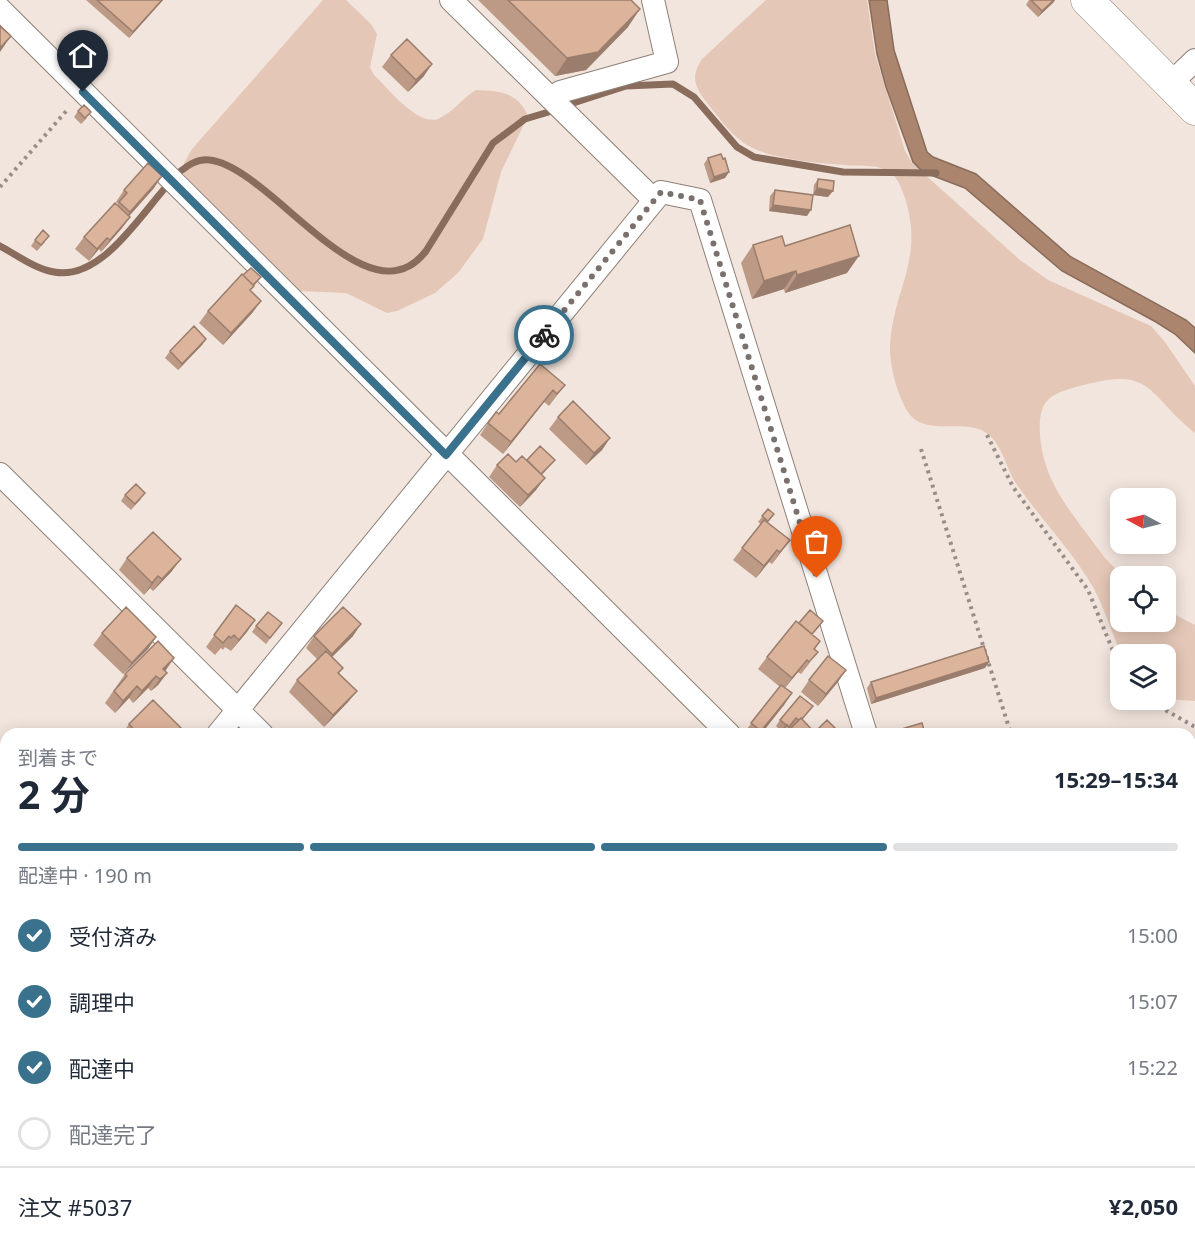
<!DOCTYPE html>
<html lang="ja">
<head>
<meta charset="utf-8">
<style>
	:root { --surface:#fff; --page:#f6f6f7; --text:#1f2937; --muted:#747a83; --line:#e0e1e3; --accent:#3a718c }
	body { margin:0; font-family:"Noto Sans","Noto Sans JP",sans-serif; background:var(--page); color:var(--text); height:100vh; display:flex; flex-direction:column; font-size:22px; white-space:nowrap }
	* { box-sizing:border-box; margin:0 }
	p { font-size:20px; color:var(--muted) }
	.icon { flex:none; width:33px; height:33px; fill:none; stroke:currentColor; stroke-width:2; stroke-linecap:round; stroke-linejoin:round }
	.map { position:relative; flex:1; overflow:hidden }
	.drawer { position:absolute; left:0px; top:728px; width:1196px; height:530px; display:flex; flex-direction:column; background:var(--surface); border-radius:18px 18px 0 0; box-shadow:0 3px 15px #0003 }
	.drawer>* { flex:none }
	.needle { width:39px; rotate:277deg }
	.buttons { position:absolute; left:1110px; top:488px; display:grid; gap:12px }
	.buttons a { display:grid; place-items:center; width:66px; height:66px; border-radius:12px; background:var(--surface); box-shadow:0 3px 15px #0003; font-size:30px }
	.pin { position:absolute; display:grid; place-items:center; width:51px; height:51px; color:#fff; margin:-62px -26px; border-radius:50% 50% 50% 0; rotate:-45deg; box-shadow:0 0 6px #0007 }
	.pin .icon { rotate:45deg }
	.courier { position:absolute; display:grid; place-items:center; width:60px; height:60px; margin:-30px; border:4px solid #3a718c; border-radius:50%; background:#fff; color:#222; box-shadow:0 2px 8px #0007 }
	.headline em { font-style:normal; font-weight:700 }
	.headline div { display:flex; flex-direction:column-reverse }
	.headline { display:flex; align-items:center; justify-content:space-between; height:102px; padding:0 18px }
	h1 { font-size:39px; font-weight:700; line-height:45px }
	.bar { display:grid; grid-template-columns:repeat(4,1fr); gap:9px 6px; align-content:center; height:72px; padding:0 18px }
	.bar i { height:8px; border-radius:4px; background:var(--line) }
	.bar .active { background:var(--accent) }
	.bar p { grid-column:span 4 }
	.line { display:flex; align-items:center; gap:15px; padding:0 18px; border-top:2px solid var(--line) }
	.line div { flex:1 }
	ol { padding:0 18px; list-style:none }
	li { display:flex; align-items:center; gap:18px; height:66px }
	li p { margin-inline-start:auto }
	li .icon { padding:6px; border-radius:50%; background:var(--accent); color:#fff; stroke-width:4 }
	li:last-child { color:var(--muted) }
	li i { width:33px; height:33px; border:3px solid var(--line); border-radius:50% }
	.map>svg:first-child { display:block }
</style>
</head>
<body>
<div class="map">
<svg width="1195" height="1256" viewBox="0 0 1195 1256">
	<rect width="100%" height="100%" fill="#f2e5dd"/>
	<path fill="#e4c7b7" d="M323 0H346L371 24 377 34 370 67 374 75C388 88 417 126 438 119 452 113 463 98 476 90 500 91 518 92 528 116L501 172 483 239 458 273 435 293 397 311 387 313 346 293 298 291 184 176V163L192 149Z
		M766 0H867L875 54 905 151 912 163 1020 260 1048 280 1151 326 1165 342 1195 386V433C1146 394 1154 365 1080 386 1049 394 1038 400 1040 435 1043 483 1075 517 1102 554 1107 561 1116 568 1120 575 1124 583 1120 611 1120 621H1166V610L1195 625V701L1166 699V654H1121C1112 632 1104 608 1093 587 1072 551 1041 519 1017 485 1007 470 1002 445 988 434 963 415 920 442 904 405 896 389 890 366 890 348 892 290 925 261 905 198 902 190 899 180 892 174 880 163 861 167 845 165 816 163 762 159 740 140 727 130 718 116 707 103 695 87 690 77 702 59Z"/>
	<path fill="#ab856e" stroke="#896c5b" stroke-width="1.5" d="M869 0H887L894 50 927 152 933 157 976 174 1071 257 1186 320 1195 328V353L1175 334 1156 322 1062 271 965 188 923 172 913 162 886 87 877 54Z"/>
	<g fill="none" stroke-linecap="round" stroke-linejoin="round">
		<path stroke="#896c5b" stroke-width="7" d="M570 104 626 86 673 84 694 97 737 147 754 157 843 172 936 173
			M177 174C187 166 197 158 210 160 272 168 368 326 426 251L493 143 525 119 552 111
			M0 246C17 255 35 269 54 272 100 281 139 217 166 187"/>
		<defs>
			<path id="lane" d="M28 1256 33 1251"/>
			<path id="street" d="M451 0 654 200
				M0 9 729 734
				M1170 84 1195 60
				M552 99 560 92 667 62 653 0
				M0 474 262 734
				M218 734 661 192 700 200 866 734
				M1190 849 1195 848
				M0 940 6 946
				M0 985 6 979
				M382 1251 388 1256"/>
			<path id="secondary" d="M1087 0 1195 109"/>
		</defs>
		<use href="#lane" stroke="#8d8079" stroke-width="12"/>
		<use href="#street" stroke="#8d8079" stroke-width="24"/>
		<use href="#secondary" stroke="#8d8079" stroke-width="33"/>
		<path stroke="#988e89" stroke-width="4" stroke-dasharray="3 4.5" stroke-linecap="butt" d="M0 187 68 109
			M987 435 1013 487 1088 590 1120 668
			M921 449 1011 734
			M1146 699 1195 727
			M1190 1222 1195 1221
			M1083 1256 1099 1251"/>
		<use href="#lane" stroke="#fff" stroke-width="10"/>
		<use href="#street" stroke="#fff" stroke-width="22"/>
		<use href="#secondary" stroke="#fff" stroke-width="32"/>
	</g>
	<path fill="#bd9a85" d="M86 0H163L129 38Z
		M478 0H631L628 27 586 70 555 76Z
		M1029 0H1055L1038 17 1026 5Z
		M391 55 424 76 408 92 382 67Z
		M78 111 87 118 81 124 74 117Z
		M708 158 723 159 729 172 725 178 710 183 704 164Z
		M818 179 828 197 813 195 814 185Z
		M154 188 129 216 130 217 122 228 101 252 99 249 89 261 75 249 84 237 117 205 118 204 116 202 124 190Z
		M775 190 807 216 769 211 770 196Z
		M35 240 45 242 37 251 31 246Z
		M753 245 785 246 847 273 785 293 784 289 752 299 741 263Z
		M243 275 261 277 251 290 253 312 223 345 199 323 208 311Z
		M206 339 202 345 178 370 165 358 170 351Z
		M565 385 549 406 544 402 503 454 480 435 488 423 499 414Z
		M558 417 610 438 602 450 586 465 549 429Z
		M527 460H555L542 475 536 490 520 507 489 477 497 465Z
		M125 495 141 499 131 510 121 501Z
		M768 509 774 514 768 522 790 540 772 564 769 562 756 578 733 560 761 524 758 522Z
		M127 558 172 571 153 591 150 588 144 595 119 570Z
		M236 605 255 620 231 651 225 647 223 650 221 648 215 655 206 647Z
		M282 623 266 644 252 632 256 626Z
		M799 623 819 627 812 635 820 641 815 649 809 664 801 674 798 672 785 688 792 693 784 705 761 734H743L780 687 758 669 767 657Z
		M102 633 156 637 148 649 123 674 93 645Z
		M314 636H353L332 657 343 668 339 673 357 691 348 702 324 727 289 692 297 680 317 659 306 648Z
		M985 668 871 704 867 688 871 682Z
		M846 670 818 706 801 692 809 680Z
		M165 671 167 673 158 685 151 691 148 688 133 703 129 698 115 713 105 703 125 674Z
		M808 712 802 720 816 733 818 729 840 734H779L781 731 776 726 780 720Z
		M129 724 187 734H122Z
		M49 1251H131L136 1256H46Z
		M906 1251H974V1256H907Z
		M979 1251H1023L1022 1252 1023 1256H979Z"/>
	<path fill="#9a7d6c" d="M162 0H163L129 38 133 32Z
		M1054 0H1055L1053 3 1038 17 1042 11Z
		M640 9 628 27 586 70 555 76 567 58Z
		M11 36 0 52V48Z
		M432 64 424 76 408 92 416 80Z
		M729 172 725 178 710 183 714 177Z
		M162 176 154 188 122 224 130 212Z
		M817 188 833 191 828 197 813 195Z
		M773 205 811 210 807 216 769 211Z
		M130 217 122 228 101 252 110 240Z
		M107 238 99 249 89 261 97 249Z
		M859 256 847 273 785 293 797 275Z
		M796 271 784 289 752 299 764 281Z
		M261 301 253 312 223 345 231 333Z
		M206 339 202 345 178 370 182 364Z
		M553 390 544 402 503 454 511 442Z
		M610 438 602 450 586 465 594 453Z
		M545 478 536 490 520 507 528 495Z
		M790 540 772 564 780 552Z
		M777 550 769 562 756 578 764 566Z
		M181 559 172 571 153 591 162 579Z
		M158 576 150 588 144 595 152 583Z
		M255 620 247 632 231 651 239 640Z
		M361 624 353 636 324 665 332 654Z
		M156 637 148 649 123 674 132 663Z
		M174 658 166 670 158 678 163 669Z
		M807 660 798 672 783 690 792 678Z
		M989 662 985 668 871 704 876 698Z
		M846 670 838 682 818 706 826 694Z
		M167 673 158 685 151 691 160 679Z
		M156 676 148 688 133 703 142 691Z
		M137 686 129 698 115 713 123 701Z
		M357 691 348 702 324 727 333 715Z
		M792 693 784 705 761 734H759Z
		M6 1118V1122L0 1129V1125Z"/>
	<path fill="#dcb39b" stroke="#9a7d6c" stroke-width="1.5" d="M97 0H162L133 32Z
		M508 0H631L640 9 598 52 567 58Z
		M1031 0H1054L1042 11Z
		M0 26 11 36 0 48Z
		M407 39 432 64 416 80 391 55Z
		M84 105 91 112 85 118 78 111Z
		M721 154 723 159 725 158 729 172 714 177 708 158Z
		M148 163 162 176 130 212 119 202 127 193 124 190Z
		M818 179 834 181 833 191 817 188Z
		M775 190 813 195 811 210 773 205Z
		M115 203 130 217 110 240 107 238 97 249 84 237Z
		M850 225 859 256 797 275 796 271 764 281 753 245 782 236 785 246Z
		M43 230 49 236 41 245 35 240Z
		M251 268 261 277 253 285 243 275Z
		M242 274 254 286 250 290 261 301 231 333 208 311Z
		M194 326 206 339 182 364 170 351Z
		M540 364 565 385 557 394 553 390 511 442 488 423 496 412 499 414Z
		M573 401 610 438 594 453 558 417Z
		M540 446 555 460 541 474 527 460Z
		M508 454 516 462 522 456 545 478 528 495 497 465Z
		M136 484 145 493 135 504 125 495Z
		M768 509 774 514 768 521 762 516Z
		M764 520 790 540 780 552 777 550 764 566 742 548Z
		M153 532 181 559 162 579 158 576 152 583 127 558Z
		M236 605 255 620 239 640 234 635 231 638 229 636 223 643 214 635Z
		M126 607 156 637 132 663 102 633Z
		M343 607 361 624 332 654 314 636Z
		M810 610 823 621 812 634 799 623Z
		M268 612 282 623 270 638 256 626Z
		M796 621 820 641 814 649 818 652 809 662 807 660 792 678 767 657Z
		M158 641 174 658 163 669 167 673 160 679 156 676 142 691 137 686 123 701 114 691 127 676 125 674Z
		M984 646 989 662 876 698 871 682Z
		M326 651 343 668 338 673 357 691 333 715 297 680Z
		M828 656 846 670 826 694 809 680Z
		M781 685 792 693 761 731 751 723Z
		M800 696 813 706 802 719 801 718 799 720 796 718 789 727 780 720Z
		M153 700 187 734H138L129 724Z
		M801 718 816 734H779L787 725 790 729Z
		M827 720 840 733 839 734H823L818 729Z
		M922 723 925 734 888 733Z
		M4 1098 6 1100V1118L0 1125V1102Z
		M57 1251H131L136 1256H63Z
		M186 1251H347L352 1256H181Z
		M487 1251H517L523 1256H482Z
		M758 1251H773L777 1255 776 1256H753Z
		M782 1251H785L790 1256H777Z
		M911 1251H928V1256H912Z
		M931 1251H951V1256H931Z
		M954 1251H974V1256H955Z
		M988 1251H1022L1023 1256H989Z"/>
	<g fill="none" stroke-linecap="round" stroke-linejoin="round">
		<path stroke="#7a716d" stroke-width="6" stroke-dasharray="0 10.8" d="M544 335 661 192 700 200 817 578"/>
		<path stroke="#3a718c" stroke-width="8" d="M83 92 446 455 544 335"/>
	</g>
</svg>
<div class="buttons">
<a><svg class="needle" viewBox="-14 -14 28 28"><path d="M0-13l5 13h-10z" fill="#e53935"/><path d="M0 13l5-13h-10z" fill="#747a83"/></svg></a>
<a><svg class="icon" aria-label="locate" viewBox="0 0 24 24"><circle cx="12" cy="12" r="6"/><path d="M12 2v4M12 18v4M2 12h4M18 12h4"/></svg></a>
<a><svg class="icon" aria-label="layers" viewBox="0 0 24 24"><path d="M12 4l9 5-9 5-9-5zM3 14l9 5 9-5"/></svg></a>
</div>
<div class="pin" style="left:817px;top:578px;background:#ea580c"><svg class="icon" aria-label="bag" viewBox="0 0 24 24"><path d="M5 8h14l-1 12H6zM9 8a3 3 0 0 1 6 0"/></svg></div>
<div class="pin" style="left:83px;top:92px;background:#1f2937"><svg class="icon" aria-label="home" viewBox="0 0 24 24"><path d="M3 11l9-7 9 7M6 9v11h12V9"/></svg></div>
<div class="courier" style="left:544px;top:335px"><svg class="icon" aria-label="bike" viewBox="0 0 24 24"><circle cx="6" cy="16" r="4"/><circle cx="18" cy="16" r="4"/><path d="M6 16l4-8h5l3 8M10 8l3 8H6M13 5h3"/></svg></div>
<section class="drawer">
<div class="headline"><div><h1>2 分</h1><p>到着まで</p></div><em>15:29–15:34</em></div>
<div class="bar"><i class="active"></i><i class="active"></i><i class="active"></i><i></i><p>配達中 · 190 m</p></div>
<ol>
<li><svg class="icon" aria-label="check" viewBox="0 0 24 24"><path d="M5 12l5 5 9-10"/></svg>受付済み<p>15:00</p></li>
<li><svg class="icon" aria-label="check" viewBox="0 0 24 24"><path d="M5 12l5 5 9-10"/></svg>調理中<p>15:07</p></li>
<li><svg class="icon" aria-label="check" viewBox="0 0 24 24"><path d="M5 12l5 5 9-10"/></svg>配達中<p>15:22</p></li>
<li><i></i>配達完了</li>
</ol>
<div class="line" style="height:78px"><div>注文 #5037</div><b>¥2,050</b></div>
</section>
</div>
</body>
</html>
